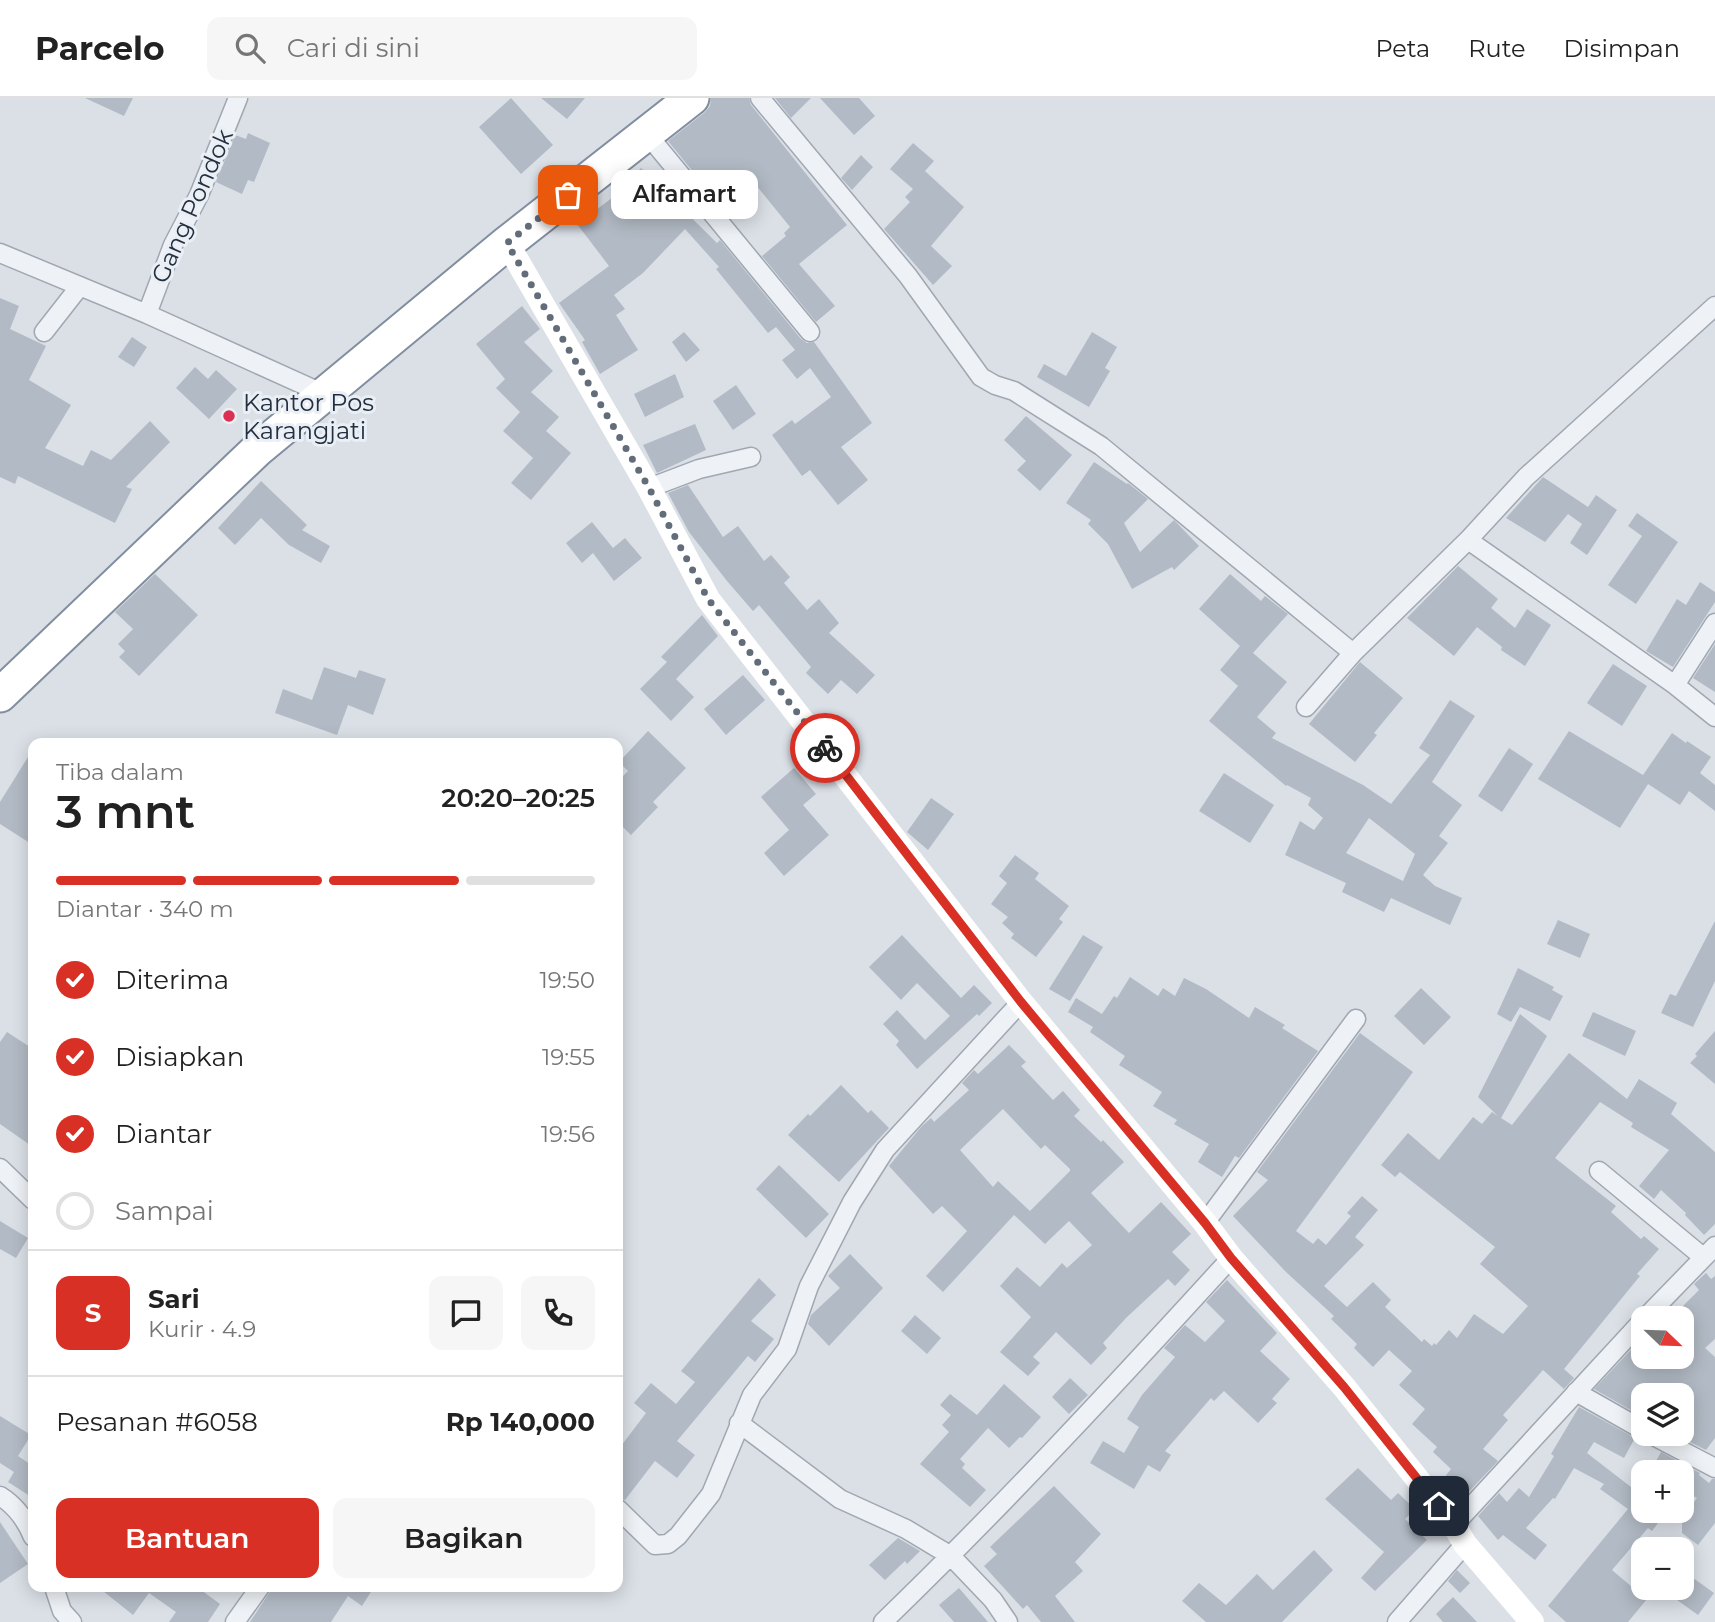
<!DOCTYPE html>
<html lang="id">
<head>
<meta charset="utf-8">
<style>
	:root { --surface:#fff; --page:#f6f6f6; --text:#222; --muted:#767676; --line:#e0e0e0; --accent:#d93025 }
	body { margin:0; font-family:Montserrat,sans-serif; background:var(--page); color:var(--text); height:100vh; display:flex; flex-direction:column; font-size:26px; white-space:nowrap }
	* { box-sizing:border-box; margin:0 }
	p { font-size:23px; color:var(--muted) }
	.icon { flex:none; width:38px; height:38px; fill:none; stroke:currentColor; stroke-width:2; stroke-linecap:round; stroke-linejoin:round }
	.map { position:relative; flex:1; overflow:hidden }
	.panel { position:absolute; left:28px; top:640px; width:595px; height:854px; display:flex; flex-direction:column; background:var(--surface); border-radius:14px; box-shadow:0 4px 18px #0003 }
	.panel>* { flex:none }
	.needle { width:46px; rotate:113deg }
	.buttons { position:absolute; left:1631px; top:1208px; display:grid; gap:14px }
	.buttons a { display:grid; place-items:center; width:63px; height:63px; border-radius:14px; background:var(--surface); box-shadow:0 4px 18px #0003; font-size:35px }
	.pin { position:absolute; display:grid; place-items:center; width:60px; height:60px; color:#fff; margin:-30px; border-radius:14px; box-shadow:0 4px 10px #0006 }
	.courier { position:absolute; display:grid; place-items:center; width:70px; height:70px; margin:-35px; border:5px solid #d93025; border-radius:50%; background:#fff; color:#222; box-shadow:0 2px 9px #0007 }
	.bubble { position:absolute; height:49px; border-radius:14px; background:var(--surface); box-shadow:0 4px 18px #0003; font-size:23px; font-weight:600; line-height:49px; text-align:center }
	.head em { font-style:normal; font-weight:600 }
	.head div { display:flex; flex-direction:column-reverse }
	.head { display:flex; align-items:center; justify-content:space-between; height:119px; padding:0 28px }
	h1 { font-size:46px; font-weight:600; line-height:52px }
	.bar { display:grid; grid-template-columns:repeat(4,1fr); gap:10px 7px; align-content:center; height:84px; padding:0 28px }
	.bar i { height:9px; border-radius:5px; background:var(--line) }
	.bar .current { background:var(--accent) }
	.bar p { grid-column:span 4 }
	.line { display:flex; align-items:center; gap:18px; padding:0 28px; border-top:2px solid var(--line) }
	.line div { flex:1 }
	.round { display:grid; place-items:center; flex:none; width:74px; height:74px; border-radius:14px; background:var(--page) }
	ol { padding:0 28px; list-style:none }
	li { display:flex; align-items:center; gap:21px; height:77px }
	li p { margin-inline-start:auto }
	li .icon { padding:7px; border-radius:50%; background:var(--accent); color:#fff; stroke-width:4 }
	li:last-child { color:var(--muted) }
	li i { width:38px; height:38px; border:4px solid var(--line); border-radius:50% }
	.cta { display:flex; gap:14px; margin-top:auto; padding:14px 28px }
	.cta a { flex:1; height:80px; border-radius:14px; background:var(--accent); color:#fff; font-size:28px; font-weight:600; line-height:80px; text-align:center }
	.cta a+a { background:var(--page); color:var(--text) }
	header { display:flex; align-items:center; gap:42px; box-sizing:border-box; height:98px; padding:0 35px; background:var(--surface); border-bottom:2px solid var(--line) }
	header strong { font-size:33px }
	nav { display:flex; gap:38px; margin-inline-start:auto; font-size:24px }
	.search { width:490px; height:63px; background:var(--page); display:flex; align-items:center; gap:18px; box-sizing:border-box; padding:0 24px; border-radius:14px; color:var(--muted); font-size:26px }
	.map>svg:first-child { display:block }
</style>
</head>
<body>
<header>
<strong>Parcelo</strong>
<div class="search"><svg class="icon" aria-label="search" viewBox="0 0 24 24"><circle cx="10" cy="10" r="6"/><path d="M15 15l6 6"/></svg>Cari di sini</div>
<nav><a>Peta</a><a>Rute</a><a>Disimpan</a></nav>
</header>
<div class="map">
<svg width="1715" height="1524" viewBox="0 0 1715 1524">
	<rect width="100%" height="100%" fill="#dbe0e7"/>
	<path fill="#b2bac5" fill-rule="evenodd" d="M85 0H133L124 18Z
		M511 0 553 47 521 76 479 29Z
		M541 0H585L567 21Z
		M711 0H749L751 7 847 127 799 166 835 208 816 224 762 158 786 138 784 135 790 129 756 87 751 82 721 108 668 43 704 15 710 8Z
		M775 0H811L791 20Z
		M820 0H859L875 18 854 37Z
		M248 35 270 45 254 84 248 82 242 96 216 84 235 37 246 41Z
		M913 45 934 63 925 73 964 109 931 148 952 168 933 187 884 131 910 104 905 99 913 91 890 71Z
		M861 57 873 69 852 92 841 80Z
		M641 70 717 145 720 142 801 241 807 245 814 244 872 325 841 349 868 382 838 407 810 372 802 378 772 337 792 322 795 326 831 299 810 270 797 281 782 262 795 252 776 229 768 235 716 171 719 169 685 131 643 175 614 197 625 211 616 217 638 252 600 276 582 244 585 242 559 205 609 168 577 126 612 100Z
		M0 200 19 208 10 231 46 248 29 282 71 307 45 350 83 368 91 352 111 362 150 323 170 344 126 389 132 391 115 425 18 378 15 386 0 379Z
		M522 208 540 231 524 244 553 273 531 294 559 319 546 333 571 355 531 402 511 385 533 360 503 333 520 314 496 290 505 281 476 246Z
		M684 234 700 252 686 264 672 244Z
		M1092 234 1117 249 1105 270 1110 273 1089 309 1037 279 1044 266 1066 278Z
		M132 239 147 249 134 269 118 259Z
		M195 269 208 281 216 272 237 291 209 321 176 290Z
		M675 276 684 299 645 319 634 296Z
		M736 287 756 316 733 332 713 303Z
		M1026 318 1072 357 1040 393 1017 372 1026 363 1004 342Z
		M695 326 706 352 657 375 643 347Z
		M1094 364 1127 386 1128 385 1148 401 1124 425 1140 454 1174 422 1199 448 1174 472 1172 469 1132 491 1108 446 1088 426 1091 422 1066 405Z
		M1543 379 1588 409 1596 397 1617 412 1587 457 1570 445 1582 426 1568 416 1545 444 1506 420Z
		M261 383 307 427 302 432 330 448 321 465 289 447 261 420 235 447 218 430Z
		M688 387 723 439 738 428 764 463 771 457 790 479 784 485 807 512 819 501 839 525 829 535 875 577 857 596 841 582 828 596 806 575 811 569 759 507 753 513 727 483 689 434 668 395Z
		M1637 415 1678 444 1636 506 1608 487 1642 438 1628 428Z
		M592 424 613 450 625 440 642 460 614 483 593 455 582 465 566 445Z
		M1458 468 1498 501 1491 510 1515 530 1527 511 1551 527 1525 568 1501 552 1502 549 1477 529 1454 558 1407 520Z
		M155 476 198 517 139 578 119 559 125 553 118 546 133 531 115 514Z
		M1230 476 1261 503 1265 498 1288 516 1253 555 1287 584 1257 619 1276 635 1272 640 1363 687 1391 706 1430 657 1419 650 1450 602 1475 618 1432 684 1462 707 1439 738 1448 745 1423 777 1435 788 1462 800 1450 827 1391 800 1384 814 1342 794 1346 785 1285 757 1300 723 1314 732 1323 720 1308 707 1311 700 1287 687 1286 688 1209 623 1238 588 1220 572 1240 548 1199 511ZM1369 720 1415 756 1403 783 1346 755Z
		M1700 484 1715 494V504L1673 569 1646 553 1677 501 1686 507Z
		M702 517 718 538 676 581 694 599 671 623 640 591 667 564 661 559Z
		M1715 546V594L1693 580Z
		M1360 564 1403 600 1374 635 1377 637 1355 664 1309 626Z
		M1613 566 1647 588 1622 628 1587 605Z
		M324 569 356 580 359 572 386 581 373 617 348 607 337 637 275 615 283 591 312 602Z
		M743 577 765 602 726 637 704 611Z
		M648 633 686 670 653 704 658 709 631 737 618 724V683L628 673 619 664Z
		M1569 633 1643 677 1672 635 1686 645 1687 643 1711 659 1700 675 1715 687V713L1689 693 1680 707 1648 686 1620 730 1538 681Z
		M1509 650 1533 666 1502 714 1478 698Z
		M33 651V747L0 726V704Z
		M794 670 816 696 803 707 829 737 784 778 764 755 789 732 761 699Z
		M1224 675 1274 707 1250 745 1199 713Z
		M931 700 954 716 928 752 907 734Z
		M1015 757 1039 775 1035 781 1069 808 1059 821 1063 824 1036 859 1011 840 1014 836 1002 825 1008 819 991 806 1007 785 999 778Z
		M1558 822 1590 836 1580 860 1547 846Z
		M1715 823V883L1693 929 1661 915 1670 896 1676 898Z
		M902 837 961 900 974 887 992 905 979 918 977 916 917 971 896 947 899 943 883 926 897 912 925 942 950 918 917 885 901 902 869 869Z
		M1083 837 1103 849 1070 903 1049 891Z
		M1518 870 1554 889 1552 892 1563 898 1550 923 1520 909 1511 924 1497 916Z
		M1130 879 1158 898 1163 890 1175 898 1184 880 1206 891 1249 920 1255 909 1285 927 1282 930 1318 953 1239 1060 1235 1058 1222 1079 1198 1064 1209 1046 1174 1026 1177 1022 1153 1008 1162 994 1119 967 1125 958 1090 934 1093 929 1068 914 1076 900 1102 916 1114 898 1117 900Z
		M1421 890 1451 919 1424 947 1394 918Z
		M1593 914 1636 933 1625 958 1582 938Z
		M1520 916 1547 938 1501 1020 1512 1027 1569 955 1627 1001 1639 981 1677 1005 1671 1016 1715 1054V1126L1704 1137 1685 1117 1686 1115 1661 1092 1654 1101 1639 1088 1669 1052 1631 1029 1633 1025 1600 1004 1555 1060 1616 1108 1611 1114 1641 1141 1644 1138 1659 1151 1637 1176 1640 1178 1564 1271 1574 1280 1564 1291 1543 1272 1503 1317 1508 1322 1483 1351 1498 1363 1461 1402 1440 1385 1451 1371 1433 1354 1437 1349 1412 1326 1425 1311 1399 1287 1412 1273 1389 1252 1373 1269 1354 1250 1357 1246 1331 1221 1334 1218 1286 1174 1233 1118 1268 1082 1257 1074 1360 935 1413 974 1296 1133 1313 1146 1318 1140 1326 1147 1351 1118 1347 1115 1362 1098 1378 1112 1355 1139 1364 1147 1324 1188 1347 1209 1373 1184 1391 1202 1385 1209 1422 1244 1424 1241 1432 1248 1434 1245 1436 1247 1449 1232 1457 1240 1474 1216 1503 1236 1528 1208 1480 1166 1495 1149 1400 1074 1395 1079 1381 1067 1408 1035 1439 1062 1473 1019 1482 1026 1492 1014 1498 1018 1478 999Z
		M1715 933V986L1690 965 1697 958 1695 956Z
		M7 934 33 951V1049L0 1026V944Z
		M1009 947 1026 964 1021 968 1053 1002 1063 993 1080 1012 1074 1018 1101 1044 1103 1042 1124 1064 1091 1095 1129 1135 1161 1104 1191 1136 1172 1154 1190 1172 1175 1188 1168 1181 1127 1219 1103 1245 1107 1250 1091 1267 1056 1234 1033 1259 1040 1265 1028 1278 1000 1254 1031 1219 1000 1188 1017 1169 1040 1189 1062 1165 1067 1170 1092 1147 1069 1123 1045 1146 1014 1117 943 1194 926 1178 967 1133 942 1108 933 1116 889 1068 921 1029 931 1020 934 1024 969 992 962 985 974 972 978 976ZM1003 1011 1041 1051 1045 1047 1070 1071V1073L1030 1113 998 1083 993 1089 960 1052Z
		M841 987 868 1015 871 1012 889 1030 839 1084 788 1037 808 1016 810 1018Z
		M779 1067 829 1116 806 1140 756 1091Z
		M0 1123 28 1140 16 1160 0 1151Z
		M850 1156 883 1190 829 1248 808 1226 811 1217 840 1190 828 1178Z
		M1706 1175 1711 1181 1715 1178V1241L1705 1250 1715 1259V1340L1706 1352 1682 1340 1689 1331 1682 1325V1297H1643V1319L1594 1291 1643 1239V1258H1682V1209L1699 1192 1694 1186Z
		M759 1180 776 1197 751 1223 774 1241 755 1264 748 1258 677 1343 695 1357 677 1380 655 1363 625 1402 618 1400V1352L646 1315 634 1305 651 1285 676 1306 695 1284 681 1273Z
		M1227 1182 1277 1235 1260 1253 1290 1281 1272 1301 1277 1305 1258 1325 1224 1293 1214 1303 1211 1300 1165 1353 1171 1357 1160 1374 1148 1367 1134 1391 1090 1365 1103 1343 1124 1355 1139 1329 1127 1321 1142 1297 1175 1259 1164 1250 1185 1227 1205 1244 1225 1223 1206 1204Z
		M915 1217 941 1240 927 1256 901 1233Z
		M1070 1280 1088 1297 1069 1316 1052 1299Z
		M1004 1286 1041 1319 1022 1340 1020 1339 1009 1350 988 1330 960 1361 965 1366 962 1370 986 1392 970 1409 920 1366 949 1334 942 1327 951 1317 940 1307 950 1296 977 1317Z
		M1579 1309 1635 1340 1624 1360 1594 1344 1587 1355 1640 1396 1643 1392V1412H1668L1652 1433 1648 1430 1612 1472 1632 1489H1657L1628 1524H1566L1548 1508 1628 1411 1600 1391 1604 1386 1574 1370 1555 1401 1553 1400 1526 1430 1547 1447 1535 1462 1503 1437 1498 1442 1478 1418 1499 1395 1507 1404 1519 1390 1529 1399 1554 1358 1551 1356Z
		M0 1318 31 1337 18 1358 33 1368V1400L8 1384 14 1374 0 1365Z
		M1661 1354 1700 1375 1699 1377 1709 1385 1712 1381H1715V1425L1698 1447 1682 1435V1420L1697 1400 1682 1392V1374H1650Z
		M1358 1370 1391 1402 1398 1395 1415 1411 1405 1421 1427 1442 1375 1493 1361 1480 1384 1454 1325 1401Z
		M1054 1388 1101 1436 1075 1464 1083 1473 1055 1498 1075 1524H1041L1027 1507 1023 1511 984 1468 997 1456 990 1449Z
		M0 1424 28 1466 0 1485Z
		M898 1440 920 1453 907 1466 905 1463 885 1482 869 1467Z
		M1314 1452 1333 1472 1282 1524H1206L1182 1503 1199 1485 1226 1507 1257 1476 1273 1492Z
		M1457 1472 1470 1485 1460 1495 1448 1483Z
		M1682 1472 1714 1495 1698 1517 1659 1489H1682Z
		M98 1489H197L220 1506 208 1524H169L176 1514 149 1495 133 1517Z
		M273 1489H374L362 1508 348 1498 331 1524H250Z
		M959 1490 988 1524H954L939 1507Z
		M1453 1499 1477 1524H1443L1436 1516Z"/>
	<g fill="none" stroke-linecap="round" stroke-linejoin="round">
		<defs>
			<path id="street" d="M760 0 908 178 981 279 995 287 1014 293 1101 348 1353 555
				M647 36 810 234
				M0 155 147 216 324 296
				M147 216 173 147 199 97 238 0
				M44 234 80 188
				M649 390 699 371 751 359
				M1468 442 1675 587 1715 619
				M1675 587 1715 525
				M1306 609 1353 555 1468 442 1526 379 1715 208
				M0 1070 33 1102
				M1599 1073 1703 1159
				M1205 1125 1356 921
				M1645 1220 1715 1148
				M1576 1294 1643 1332
				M739 1325 840 1401 906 1431 951 1458 993 1502 1008 1524
				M1648 1335 1715 1370
				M0 1398C16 1408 26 1422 33 1439
				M618 1411 655 1447 668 1446 678 1438 711 1396 752 1297 787 1251 809 1188 852 1104 885 1052 1021 904
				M1454 1427 1643 1222
				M54 1489 62 1513 72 1524
				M235 1524 260 1489
				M883 1524C1004 1407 1118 1284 1231 1160
				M1397 1524 1465 1446"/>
			<path id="highway" d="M0 597 257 352 507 145 692 0"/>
		</defs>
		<use href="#street" stroke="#a0a7b1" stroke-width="21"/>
		<use href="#highway" stroke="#818e9f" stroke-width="37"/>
		<use href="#street" stroke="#eef1f5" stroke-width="18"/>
		<path stroke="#fff" stroke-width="24" d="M507 145 649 390 708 501 1021 904 1205 1125 1231 1160 1344 1289 1454 1427 1465 1446 1532 1524"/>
		<use href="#highway" stroke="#fff" stroke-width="33"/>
	</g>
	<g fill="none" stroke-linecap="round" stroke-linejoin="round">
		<path stroke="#636d7a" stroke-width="7" stroke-dasharray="0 12.6" d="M568 97 507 145 649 390 708 501 825 650"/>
		<path stroke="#d93025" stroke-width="9" d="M825 650 1021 904 1205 1125 1231 1160 1344 1289 1439 1408"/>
	</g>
	<circle fill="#dc3052" stroke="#eaeff5" stroke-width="2.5" cx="229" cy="318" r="7"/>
	<g text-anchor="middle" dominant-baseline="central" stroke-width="6" stroke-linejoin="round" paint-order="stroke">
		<g font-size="24" fill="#232f3f" stroke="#eaeff5">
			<text transform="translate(192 108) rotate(-66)">Gang Pondok</text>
		</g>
		<g font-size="24" fill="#232f3f" stroke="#eaeff5" text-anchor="start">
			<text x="243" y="304">Kantor Pos<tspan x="243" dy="28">Karangjati</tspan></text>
		</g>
	</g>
</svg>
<div class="buttons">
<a><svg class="needle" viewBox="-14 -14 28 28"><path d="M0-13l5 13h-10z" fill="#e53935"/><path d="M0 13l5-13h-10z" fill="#767676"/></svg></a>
<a><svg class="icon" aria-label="layers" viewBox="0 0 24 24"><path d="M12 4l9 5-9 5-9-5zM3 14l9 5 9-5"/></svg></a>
<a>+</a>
<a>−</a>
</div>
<div class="pin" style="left:568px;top:97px;background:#ea580c"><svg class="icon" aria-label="bag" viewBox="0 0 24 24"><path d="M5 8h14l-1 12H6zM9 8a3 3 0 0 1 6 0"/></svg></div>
<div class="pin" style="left:1439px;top:1408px;background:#1f2937"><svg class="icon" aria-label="home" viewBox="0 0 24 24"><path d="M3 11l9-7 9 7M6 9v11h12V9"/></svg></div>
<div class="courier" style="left:825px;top:650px"><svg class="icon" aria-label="bike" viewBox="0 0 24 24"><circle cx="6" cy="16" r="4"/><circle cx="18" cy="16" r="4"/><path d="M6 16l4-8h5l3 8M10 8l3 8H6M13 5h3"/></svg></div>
<div class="bubble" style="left:611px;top:72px;width:147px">Alfamart</div>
<section class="panel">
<div class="head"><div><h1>3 mnt</h1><p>Tiba dalam</p></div><em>20:20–20:25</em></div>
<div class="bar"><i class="current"></i><i class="current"></i><i class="current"></i><i></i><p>Diantar · 340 m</p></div>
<ol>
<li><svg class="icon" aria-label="check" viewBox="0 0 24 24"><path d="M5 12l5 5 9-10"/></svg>Diterima<p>19:50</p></li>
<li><svg class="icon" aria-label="check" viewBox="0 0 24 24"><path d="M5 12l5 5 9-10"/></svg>Disiapkan<p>19:55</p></li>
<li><svg class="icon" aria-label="check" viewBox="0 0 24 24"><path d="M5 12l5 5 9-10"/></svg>Diantar<p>19:56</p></li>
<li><i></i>Sampai</li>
</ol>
<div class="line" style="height:126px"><b class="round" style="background:var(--accent);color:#fff">S</b><div><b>Sari</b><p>Kurir · 4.9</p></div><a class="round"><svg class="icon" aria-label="chat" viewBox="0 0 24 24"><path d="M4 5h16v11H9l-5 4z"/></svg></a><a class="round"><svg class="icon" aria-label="phone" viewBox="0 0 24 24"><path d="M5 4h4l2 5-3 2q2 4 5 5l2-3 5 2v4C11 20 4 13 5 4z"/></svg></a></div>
<div class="line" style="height:91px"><div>Pesanan #6058</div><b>Rp 140,000</b></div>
<div class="cta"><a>Bantuan</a><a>Bagikan</a></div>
</section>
</div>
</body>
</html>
